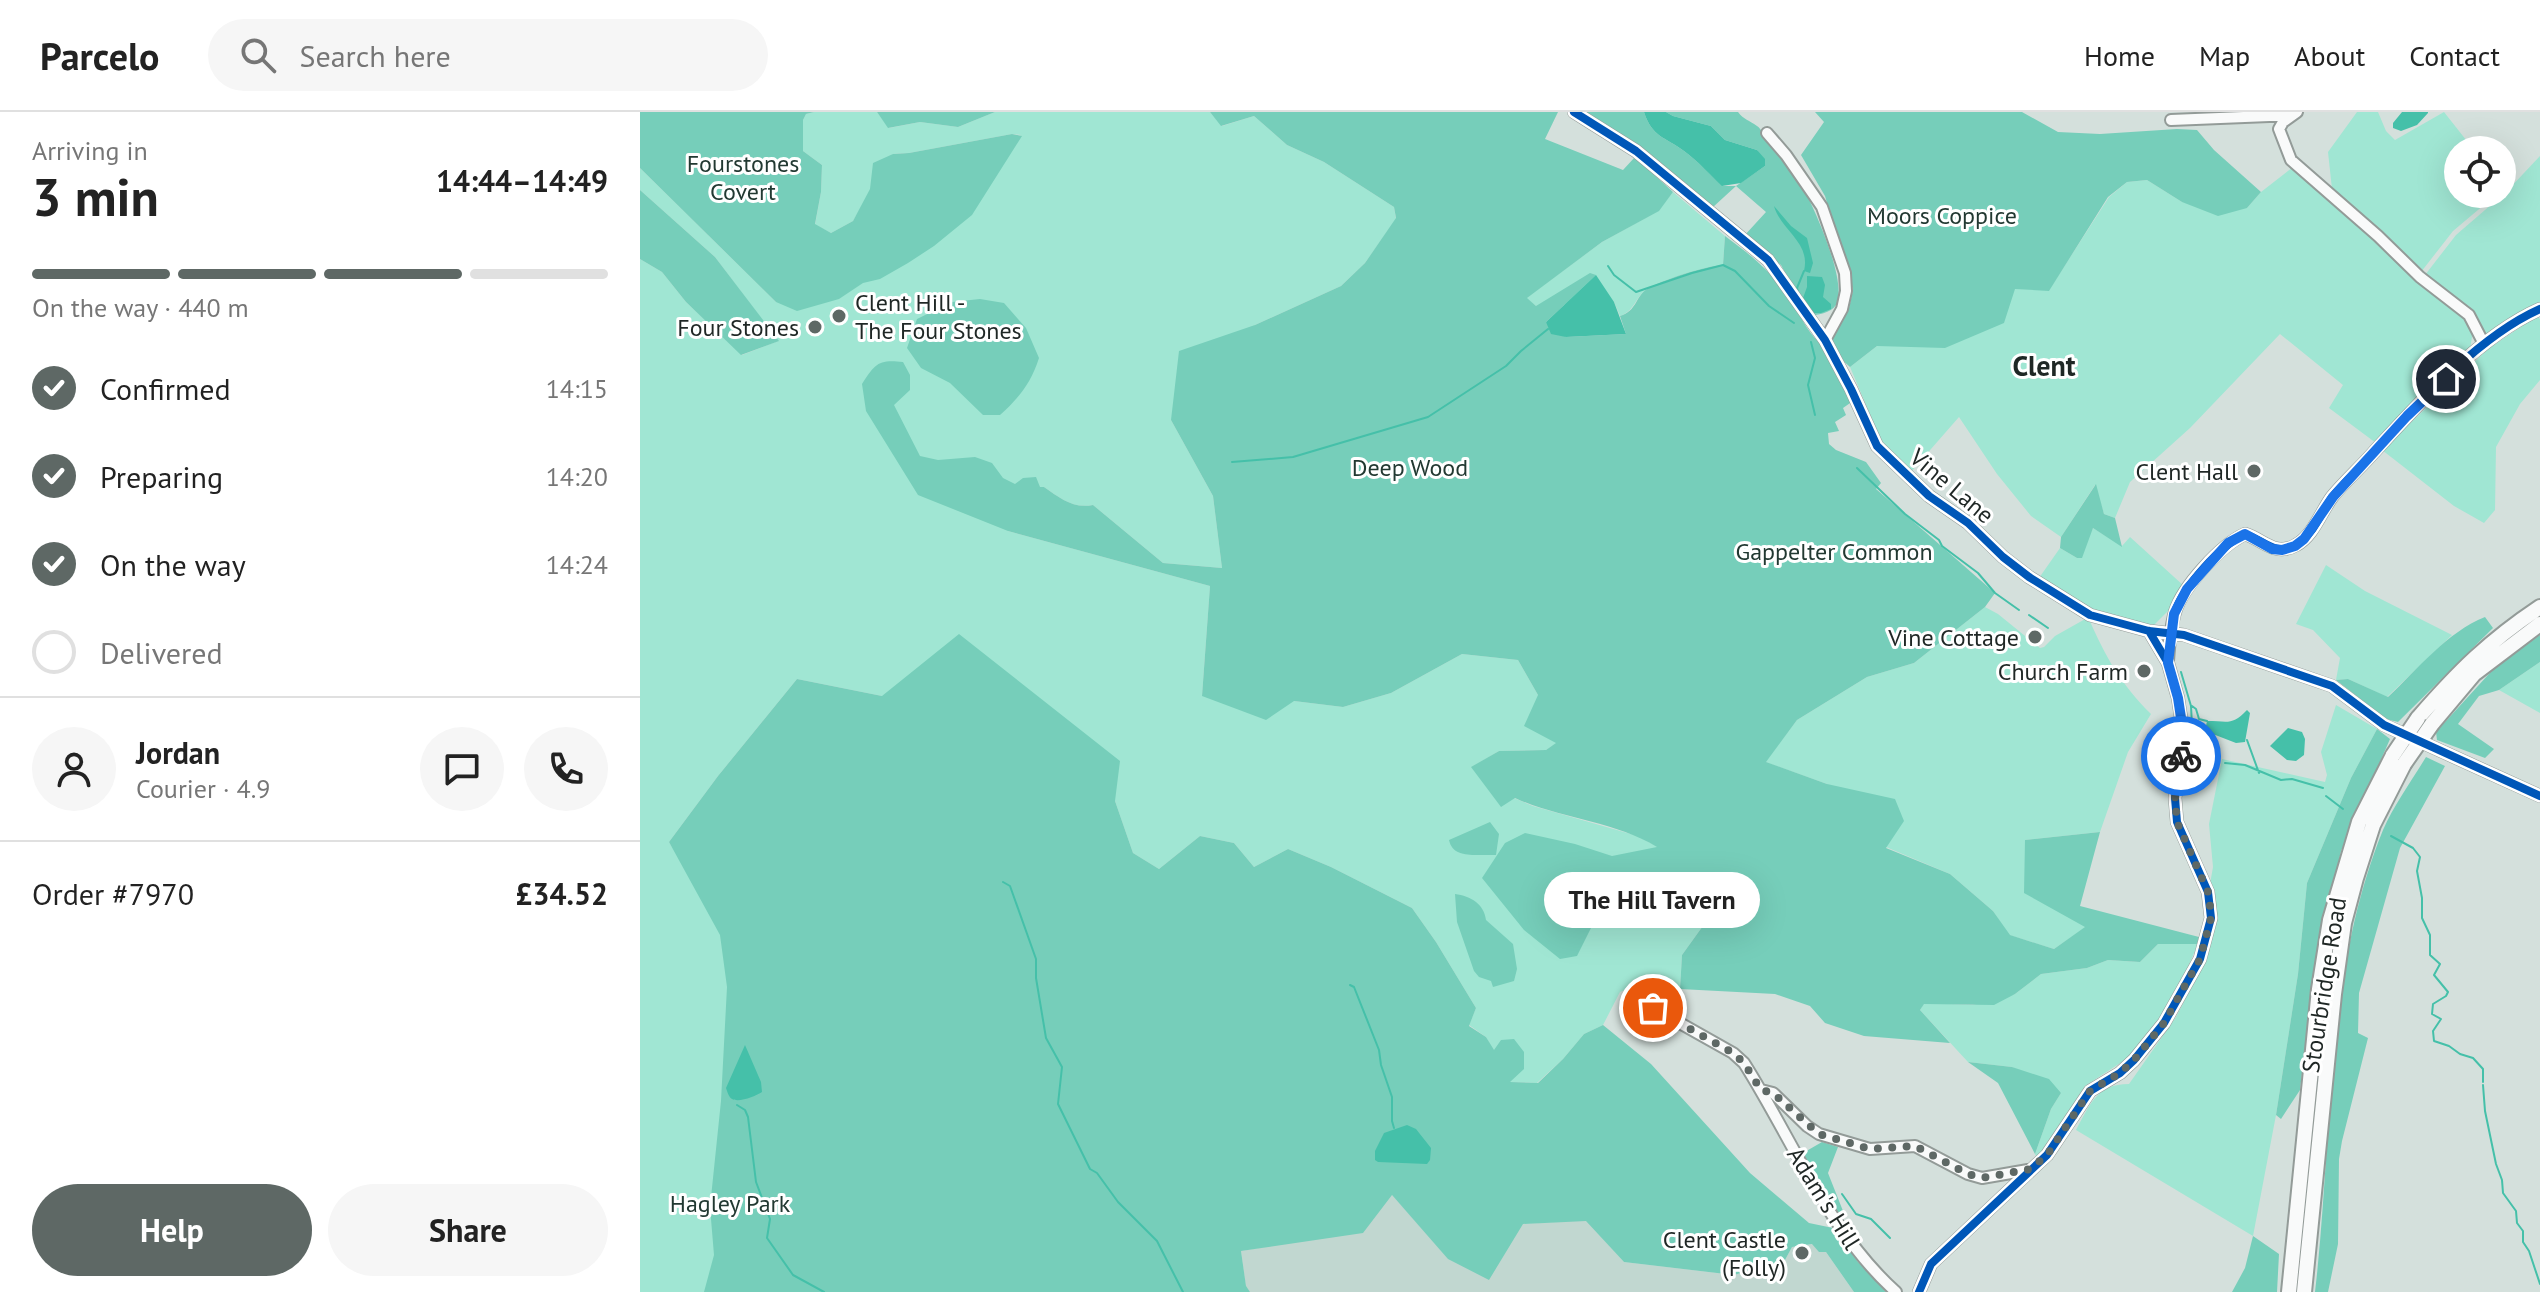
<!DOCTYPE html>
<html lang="en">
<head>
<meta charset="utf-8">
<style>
	:root { --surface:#fff; --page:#f6f6f6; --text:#222; --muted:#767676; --line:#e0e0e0; --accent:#5e6865 }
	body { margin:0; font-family:"PT Sans",sans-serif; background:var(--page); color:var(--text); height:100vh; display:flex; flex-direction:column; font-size:30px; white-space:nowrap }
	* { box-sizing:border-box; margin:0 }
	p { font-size:26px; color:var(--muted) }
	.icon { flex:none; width:44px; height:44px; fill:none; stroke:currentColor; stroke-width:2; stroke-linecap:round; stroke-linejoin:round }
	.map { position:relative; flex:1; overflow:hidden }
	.details { display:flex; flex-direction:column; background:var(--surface); width:640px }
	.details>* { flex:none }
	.tools { position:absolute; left:1804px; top:24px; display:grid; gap:16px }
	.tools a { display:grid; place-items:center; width:72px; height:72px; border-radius:50%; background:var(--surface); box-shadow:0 8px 32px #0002; font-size:40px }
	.pin { position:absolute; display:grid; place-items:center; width:68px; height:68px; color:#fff; margin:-34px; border:4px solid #fff; border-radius:50%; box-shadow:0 2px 8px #0007 }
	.courier { position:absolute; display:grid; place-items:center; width:80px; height:80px; margin:-40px; border:6px solid #1a73e8; border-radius:50%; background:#fff; color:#222; box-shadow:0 2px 10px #0007 }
	.bubble { position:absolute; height:56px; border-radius:28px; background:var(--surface); box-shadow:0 8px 32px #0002; font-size:26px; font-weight:700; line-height:56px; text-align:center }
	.summary em { font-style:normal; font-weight:700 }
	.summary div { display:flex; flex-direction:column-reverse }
	.summary { display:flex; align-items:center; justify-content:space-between; height:136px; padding:0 32px }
	h1 { font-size:52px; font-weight:700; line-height:60px }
	.bar { display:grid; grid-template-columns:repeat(4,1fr); gap:12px 8px; align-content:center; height:96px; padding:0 32px }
	.bar i { height:10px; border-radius:6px; background:var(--line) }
	.bar .current { background:var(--accent) }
	.bar p { grid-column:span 4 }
	.line { display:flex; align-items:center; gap:20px; padding:0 32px; border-top:2px solid var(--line) }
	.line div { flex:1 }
	.round { display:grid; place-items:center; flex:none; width:84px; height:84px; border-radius:42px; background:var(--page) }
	ol { padding:0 32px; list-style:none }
	li { display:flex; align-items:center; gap:24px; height:88px }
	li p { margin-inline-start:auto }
	li .icon { padding:8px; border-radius:50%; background:var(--accent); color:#fff; stroke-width:4 }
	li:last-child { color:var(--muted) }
	li i { width:44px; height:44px; border:4px solid var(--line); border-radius:50% }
	.cta { display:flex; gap:16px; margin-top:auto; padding:16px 32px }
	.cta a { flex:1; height:92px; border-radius:48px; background:var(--accent); color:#fff; font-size:32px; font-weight:700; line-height:92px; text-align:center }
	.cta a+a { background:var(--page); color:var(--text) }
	header { display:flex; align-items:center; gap:48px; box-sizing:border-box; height:112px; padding:0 40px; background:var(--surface); border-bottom:2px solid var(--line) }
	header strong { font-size:38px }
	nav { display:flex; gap:44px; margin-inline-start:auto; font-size:28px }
	.search { width:560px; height:72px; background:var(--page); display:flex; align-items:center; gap:20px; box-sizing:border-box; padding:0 28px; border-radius:44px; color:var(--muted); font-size:30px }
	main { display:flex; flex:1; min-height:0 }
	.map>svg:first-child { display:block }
</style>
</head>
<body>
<header>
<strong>Parcelo</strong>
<div class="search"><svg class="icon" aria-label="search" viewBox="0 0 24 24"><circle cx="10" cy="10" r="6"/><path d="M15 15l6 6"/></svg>Search here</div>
<nav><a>Home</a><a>Map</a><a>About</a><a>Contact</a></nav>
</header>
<main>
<section class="details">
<div class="summary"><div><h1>3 min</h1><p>Arriving in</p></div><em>14:44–14:49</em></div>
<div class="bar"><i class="current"></i><i class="current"></i><i class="current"></i><i></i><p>On the way · 440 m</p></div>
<ol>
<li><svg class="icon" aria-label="check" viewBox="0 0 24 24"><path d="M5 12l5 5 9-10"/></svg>Confirmed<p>14:15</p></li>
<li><svg class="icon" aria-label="check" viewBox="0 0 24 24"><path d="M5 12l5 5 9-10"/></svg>Preparing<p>14:20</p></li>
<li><svg class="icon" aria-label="check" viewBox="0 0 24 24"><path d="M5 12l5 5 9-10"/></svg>On the way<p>14:24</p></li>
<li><i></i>Delivered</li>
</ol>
<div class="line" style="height:144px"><a class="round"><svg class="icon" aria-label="person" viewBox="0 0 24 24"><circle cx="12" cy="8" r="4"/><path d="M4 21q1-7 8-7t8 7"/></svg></a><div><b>Jordan</b><p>Courier · 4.9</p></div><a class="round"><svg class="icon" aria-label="chat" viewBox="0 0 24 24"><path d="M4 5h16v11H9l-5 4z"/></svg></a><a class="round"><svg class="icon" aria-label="phone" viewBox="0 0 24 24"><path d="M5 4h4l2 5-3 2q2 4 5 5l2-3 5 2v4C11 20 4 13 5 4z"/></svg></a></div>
<div class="line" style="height:104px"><div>Order #7970</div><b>£34.52</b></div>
<div class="cta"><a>Help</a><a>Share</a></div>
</section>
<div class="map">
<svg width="1900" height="1180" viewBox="0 0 1900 1180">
	<rect width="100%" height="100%" fill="#d4e0dc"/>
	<path fill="#c1d7d0" d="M752 1083 777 1111 883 1112 946 1108 984 1150 1094 1163 1145 1148 1152 1135 1173 1132 1186 1140 1214 1180H610L606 1175 601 1139 660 1129Z"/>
	<path fill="#a0e6d3" d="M174 0H237L249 16 280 10 318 15 355 0H570L582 14 614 4 647 33 684 50 754 95 756 107 725 151 701 174 615 213 531 308 573 384 582 456 523 451 453 393C433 397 420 386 404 375L368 419 570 474 562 584 654 589 703 595 751 581 822 542 878 548 898 583 917 631 906 638 859 639 832 655 874 686 893 694 998 724 1018 735 1078 793 1042 843 1040 877 993 875 980 880 963 913 944 922 923 947 897 971 869 970 846 925 829 913 836 896 796 830 772 796 691 755 648 737 614 755 594 731 560 724 519 757 493 741 475 689 242 584 157 567 78 664 29 730 308 1180H0V147L22 160 46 190 102 243 138 229 75 145 0 78V56L136 190 381 23 372 22 269 41 253 42 213 109 191 121 175 113 181 80 182 53 163 39V8L166 2Z
		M1717 0H1738L1746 19 1755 28 1804 0 1834 38H1818V82H1857L1813 119 1781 160 1692 77 1688 40Z
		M1900 44V191L1846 225 1830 197 1785 163 1816 123 1867 79Z
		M1653 55 1775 166 1826 207 1833 219 1830 237 1736 331 1689 296 1703 273 1640 222 1550 316 1490 370 1475 406 1464 402 1455 373 1421 425 1391 404 1357 362 1319 305 1270 361 1242 331 1210 255 1237 234H1268L1375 176 1409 178 1469 85 1487 70 1507 68 1542 90 1607 96 1621 80Z
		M1033 80 1085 124 1083 153C1066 154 1022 168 1007 177 995 185 995 199 980 204L974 190 896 194 886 186 962 130 1018 99Z
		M1897 204 1900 207V268L1880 292 1856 335 1855 398 1844 411 1814 394 1742 338 1848 237Z
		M1453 416 1482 434 1490 425 1544 474 1530 497 1514 513C1470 511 1435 488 1399 466L1420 436 1437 446Z
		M1686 453 1725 479 1812 523 1747 585 1708 567 1696 568 1700 546 1673 518 1656 512Z
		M1345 495 1358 502 1400 536 1404 535 1415 524 1447 506 1449 507C1466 546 1481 572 1511 602L1488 640 1460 720 1385 728 1446 815 1414 837 1369 823 1353 799 1310 762 1246 735 1187 672 1125 650 1157 608 1227 565 1274 551Z
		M1900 550V601L1859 578Z
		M1696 593 1737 617 1711 666 1667 771 1658 862 1636 1003 1613 1124 1436 1018C1450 993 1456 972 1489 972L1536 905 1560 859 1573 822 1575 803 1570 772 1573 755 1569 712 1582 647 1685 670 1687 663 1681 640Z
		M1518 832H1558L1541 871 1519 908 1491 944 1445 974 1401 1043 1397 1046 1395 1042 1411 997 1421 981 1372 955 1328 950 1280 898 1284 891 1333 893 1375 882 1401 862 1447 856 1468 848 1500 850Z"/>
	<path fill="#76ceba" d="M0 0H174L166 2 163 8V39L182 53 181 80 175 112 191 121 213 109 230 77 233 51 253 42 269 41 372 22 382 24 332 103 294 134 268 151 240 167 223 171 199 187 157 199 136 190 0 56Z
		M237 0H355L318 15 280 10 248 16Z
		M570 0H918L905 27 983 58 995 45 1033 80 1019 99 962 130 887 186 896 194 950 161 956 163 906 210 926 225 986 222 980 204C997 199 995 185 1007 177 1022 168 1065 154 1083 153L1085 124C1112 144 1131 159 1150 187 1160 201 1166 219 1179 230L1213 289 1203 296 1206 303 1195 310 1199 319 1188 321 1189 332 1196 338 1226 350 1241 371 1236 377 1355 481 1345 495 1274 551 1227 565 1157 608 1126 650 1187 672 1255 687 1264 709 1246 736 1310 762 1353 799 1370 823 1414 837 1445 815 1384 781 1385 728 1460 720 1440 794 1559 825 1558 832H1518L1500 850 1468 848 1447 856 1401 862 1375 882 1354 893 1284 892 1280 898 1310 931 1224 924 1185 911 1170 894 1135 882 1040 877 1042 843 1078 793 1022 761 953 812 937 844 920 847 884 818 842 766 865 731 885 721 935 732 972 744 1017 735C974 709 921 707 875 686L861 695 831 655 859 639 906 638 916 631 884 614 898 583 878 548 822 542 751 581 703 595 654 589 626 608 562 584 570 474 368 419 278 383 226 299 222 272C235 252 238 247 263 250L270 263V278L254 293 280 344 298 348 335 345 352 351 363 366 375 372 383 366 396 365 400 375H404C420 386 433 397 453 393L523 451 582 456 573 384 531 308 539 239 615 213 701 174 725 151 756 106 754 95 684 50 647 33 614 4 581 14Z
		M942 0H1004C1012 25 1025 25 1044 39 1058 49 1070 63 1083 74H1096L1125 54 1117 38 1085 28 1071 14 1033 4 1026 0H1098C1104 8 1109 8 1117 14 1122 17 1123 24 1127 29 1130 34 1137 35 1141 40 1160 60 1211 169 1196 193 1191 201 1177 203 1168 204L1141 153 1104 124 1126 100 1096 74 1072 96Z
		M1175 0H1382L1418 20 1460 22 1537 17 1557 18 1574 38 1621 80 1607 96 1578 104 1542 90 1507 68 1487 70 1468 85 1409 179 1375 177 1364 211 1305 236 1237 234 1210 255 1201 247 1190 225 1209 196 1213 178 1185 84 1161 43 1184 10Z
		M0 78 75 145 139 229 101 243 46 190 22 160 0 147Z
		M340 187 364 191 386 216 399 246C391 271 379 286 360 303H343L310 271 281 256 267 236 277 207 312 190Z
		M1456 372 1464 402 1475 406 1482 435 1453 416 1442 446H1437L1420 436 1421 425Z
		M1845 505 1853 516 1758 610 1746 607 1696 568 1708 567 1748 585C1778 557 1807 520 1845 505Z
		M319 522 480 649 475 689 493 741 519 757 560 724 594 731 614 755 648 737 691 755 772 796 796 830 836 896 829 914 846 925 854 938 861 928 874 927 884 940V957L870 970 898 971 923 947 944 922 963 913 1011 952 1110 1061 1169 1111 1193 1116 1218 1150 1246 1180H1214L1186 1140H1179L1172 1132 1152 1135 1145 1148 1094 1163 984 1150 946 1109 883 1112 849 1168 808 1147 752 1083 723 1121 601 1139 606 1174 610 1180H64L74 1143 70 1095 81 989 87 875 80 823 29 730 78 664 157 567 242 584Z
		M1900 523V550L1859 578 1839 584 1818 612 1854 637 1845 646 1797 628 1796 620 1858 552Z
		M1737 617 1750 627 1701 739 1672 875 1660 978 1641 1007 1636 1003 1658 862 1667 771 1711 666Z
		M1786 645 1805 654 1760 736 1719 881 1718 921 1728 926 1702 1029 1699 1047 1698 1132 1688 1180H1675C1693 1027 1684 863 1743 718 1754 693 1772 668 1786 645Z
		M850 710 859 722 856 743C839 742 813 748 809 728Z
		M815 782C831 784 844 792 846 808L873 832 877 857 874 869 853 875 851 869 839 865 834 859 817 810Z
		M1328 950 1372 955 1409 967 1421 981 1411 997 1395 1042 1358 971Z
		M1182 1030 1198 1035 1188 1061 1203 1099 1196 1104 1163 1041Z
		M1613 1124 1639 1142 1637 1180H1592L1605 1156Z"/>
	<path fill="#45c0a9" d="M1004 0H1026L1033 4 1071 14 1085 28 1117 38 1125 47V54L1101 71 1082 74C1070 63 1058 49 1044 39 1025 25 1012 25 1004 0Z
		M1762 0H1788V1L1777 13 1761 19 1753 16V11Z
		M1134 94 1151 114 1167 126 1173 151 1170 161 1164 159C1171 130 1141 119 1134 94Z
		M956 163 974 190 986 222 926 225 911 222 906 210Z
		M1167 164 1182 165 1185 173 1183 185 1191 192V197L1181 201H1169L1163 186 1167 175Z
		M1607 598 1610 601 1605 630 1596 631 1565 619 1567 609C1588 609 1592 614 1607 598Z
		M1648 616 1662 620 1665 627 1664 643 1656 649 1647 648 1630 634Z
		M105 933 121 970 122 980C116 984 99 991 92 987 89 986 87 979 86 976Z
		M767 1013 776 1017 791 1036 790 1048 787 1052 738 1050 735 1048V1039L744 1021Z"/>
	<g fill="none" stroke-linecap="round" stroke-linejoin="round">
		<path stroke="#45c0a9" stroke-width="2" d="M968 154 974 163 996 180 1052 161 1083 153 1095 159 1129 194 1154 211
			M1159 184 1157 176 1164 159
			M1171 230 1175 246 1168 273 1175 303
			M592 350 653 345 788 305 866 254 881 239 908 217
			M1217 356 1265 402 1299 428 1302 434 1338 461 1355 481 1379 498
			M1389 503 1408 516
			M1541 560 1551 594 1553 633 1557 638 1567 641
			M1552 594 1556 597 1559 607 1567 609
			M1607 628 1619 661
			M1585 651 1605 653 1641 668 1652 667 1683 676
			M1686 684 1703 697
			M1751 724 1773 736 1780 745 1777 759 1782 786V806L1790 823V843L1800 852 1794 863 1808 880 1806 884 1793 892 1792 902 1801 907 1793 919 1794 929 1809 934 1820 942 1833 946 1843 957V970
			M363 770 370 774 396 847V866L406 926 422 955 418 992 450 1057 457 1061 478 1090 517 1129 543 1180
			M710 873 714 875 739 938 741 953 752 985V1009L754 1016
			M1843 973 1845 999 1856 1052 1862 1068 1863 1081 1876 1099 1877 1111 1883 1119V1130L1889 1139 1900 1172
			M97 993 105 998 108 1005 116 1070 130 1107 127 1126 153 1163 184 1180
			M1202 1082 1216 1102 1231 1107 1250 1126"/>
		<defs>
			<path id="minor" d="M934 0 996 39 1128 148 1185 228 1211 277 1237 334 1289 384 1328 411 1363 445 1389 465 1450 503 1509 519 1544 523 1692 574 1744 613 1900 684
				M1657 0 1643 10 1639 17 1651 48 1738 124 1780 165 1829 203 1844 232
				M1531 8 1652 3
				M1127 21 1146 43 1182 95 1205 161 1206 179 1202 197 1185 228
				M1528 549C1529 534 1531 514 1535 500 1543 474 1581 433 1605 422 1624 428 1635 445 1656 433 1673 424 1681 400 1692 385 1705 369 1721 355 1734 340 1779 291 1839 224 1900 197
				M1013 896 1093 941 1104 951C1153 1028 1187 1118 1256 1180
				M1121 978 1133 981 1167 1014 1179 1022 1230 1037 1275 1034 1328 1062 1342 1066 1388 1058
				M1279 1180 1291 1152 1407 1043 1450 979 1480 961 1494 948 1524 911 1560 847 1571 806 1568 780 1537 710 1535 686 1543 619 1538 586 1528 551 1509 519"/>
			<path id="highway" d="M1778 606C1818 560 1849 529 1900 495
				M1792 612 1834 562 1900 512
				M1649 1180 1679 877 1690 808 1719 710 1753 643
				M1664 1180 1694 882 1704 811 1716 766 1733 713 1764 652"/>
		</defs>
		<use href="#minor" stroke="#939b98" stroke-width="14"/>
		<use href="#highway" stroke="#939b98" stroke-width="18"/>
		<use href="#minor" stroke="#f9fafa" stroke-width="10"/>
		<use href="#highway" stroke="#f9fafa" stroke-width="14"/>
		<defs>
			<path id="highway-bridge" d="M1753 643 1778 606
				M1764 652 1792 612"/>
		</defs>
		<use href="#highway-bridge" stroke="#939b98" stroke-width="18" stroke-linecap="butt"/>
		<use href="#highway-bridge" stroke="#f9fafa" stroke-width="14"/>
		<defs>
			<path id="cycleway" d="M934 0 996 39 1128 148 1185 228 1211 277 1237 334 1289 384 1328 411 1363 445 1389 465 1450 503 1509 519 1544 523 1692 574 1744 613 1900 684
				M1530 531C1533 521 1532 510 1535 500 1543 475 1581 433 1605 422 1624 428 1635 445 1656 433 1673 424 1681 400 1692 385 1705 369 1721 355 1734 340 1779 291 1839 224 1900 197
				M1279 1180 1291 1152 1407 1043 1450 979 1480 961 1494 948 1524 911 1560 847 1571 806 1568 780 1537 710 1535 686 1543 619 1538 586 1528 551 1509 519"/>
		</defs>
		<use href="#cycleway" stroke="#fff" stroke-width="13"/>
		<use href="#cycleway" stroke="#0057b8" stroke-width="8"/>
	</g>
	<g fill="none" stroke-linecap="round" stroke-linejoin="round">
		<path stroke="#5e6865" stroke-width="8" stroke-dasharray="0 14.4" d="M1013 896 1093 941 1104 951 1121 978 1133 981 1179 1022 1230 1037 1275 1034 1328 1062 1342 1066 1390 1057 1407 1043 1450 979 1480 961 1494 948 1524 911 1560 847 1571 806 1570 794 1568 780 1537 710 1535 686 1541 644"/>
		<path stroke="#1a73e8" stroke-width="10" d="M1541 644 1543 619 1538 586 1528 551 1534 502 1547 477 1588 431 1605 422 1632 437 1642 438 1655 434 1664 427 1693 385 1767 304 1806 267"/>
	</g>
	<g fill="#5e6865" stroke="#fff" stroke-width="3">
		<circle cx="199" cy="204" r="8"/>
		<circle cx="175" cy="215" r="8"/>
		<circle cx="1614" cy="359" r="8"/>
		<circle cx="1395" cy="525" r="8"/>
		<circle cx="1504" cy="559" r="8"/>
		<circle cx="1162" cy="1141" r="8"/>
	</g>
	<g text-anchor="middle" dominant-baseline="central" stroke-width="6" stroke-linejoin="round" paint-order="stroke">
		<g font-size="24" fill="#223932" stroke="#fff">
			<text x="103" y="51">Fourstones<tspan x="103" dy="28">Covert</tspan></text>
			<text x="1302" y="103">Moors Coppice</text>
			<text x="770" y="355">Deep Wood</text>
			<text x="1194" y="439">Gappelter Common</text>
			<text x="90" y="1091">Hagley Park</text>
		</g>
		<g font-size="24" fill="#1f2725" stroke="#fff" text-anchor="end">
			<text x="215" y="190" text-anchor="start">Clent Hill -<tspan x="215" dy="28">The Four Stones</tspan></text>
			<text x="159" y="215">Four Stones</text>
			<text x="1598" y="359">Clent Hall</text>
			<text x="1379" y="525">Vine Cottage</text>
			<text x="1488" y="559">Church Farm</text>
			<text x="1146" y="1127">Clent Castle<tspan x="1146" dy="28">(Folly)</tspan></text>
		</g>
		<g font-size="24" fill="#1f2725" stroke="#fff">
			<text transform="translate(1312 374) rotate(40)">Vine Lane</text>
			<text transform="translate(1684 873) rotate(-81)">Stourbridge Road</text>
			<text transform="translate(1184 1086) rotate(58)">Adam's Hill</text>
		</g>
		<g font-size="28" font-weight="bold" fill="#1f2725" stroke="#fff">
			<text x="1404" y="253">Clent</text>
		</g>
	</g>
</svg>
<div class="tools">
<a><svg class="icon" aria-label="locate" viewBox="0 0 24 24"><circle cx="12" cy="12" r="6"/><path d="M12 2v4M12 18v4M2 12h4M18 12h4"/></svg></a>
</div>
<div class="pin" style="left:1013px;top:896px;background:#ea580c"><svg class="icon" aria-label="bag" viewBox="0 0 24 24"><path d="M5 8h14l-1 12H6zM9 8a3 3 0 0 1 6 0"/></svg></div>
<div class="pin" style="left:1806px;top:267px;background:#1f2937"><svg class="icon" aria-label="home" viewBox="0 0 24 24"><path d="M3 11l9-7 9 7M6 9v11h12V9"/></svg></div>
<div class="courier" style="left:1541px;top:644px"><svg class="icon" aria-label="bike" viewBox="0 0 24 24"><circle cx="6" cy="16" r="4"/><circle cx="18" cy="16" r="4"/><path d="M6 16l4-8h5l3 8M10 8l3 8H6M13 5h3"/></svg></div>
<div class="bubble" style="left:904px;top:760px;width:216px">The Hill Tavern</div>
</div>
</main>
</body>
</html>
